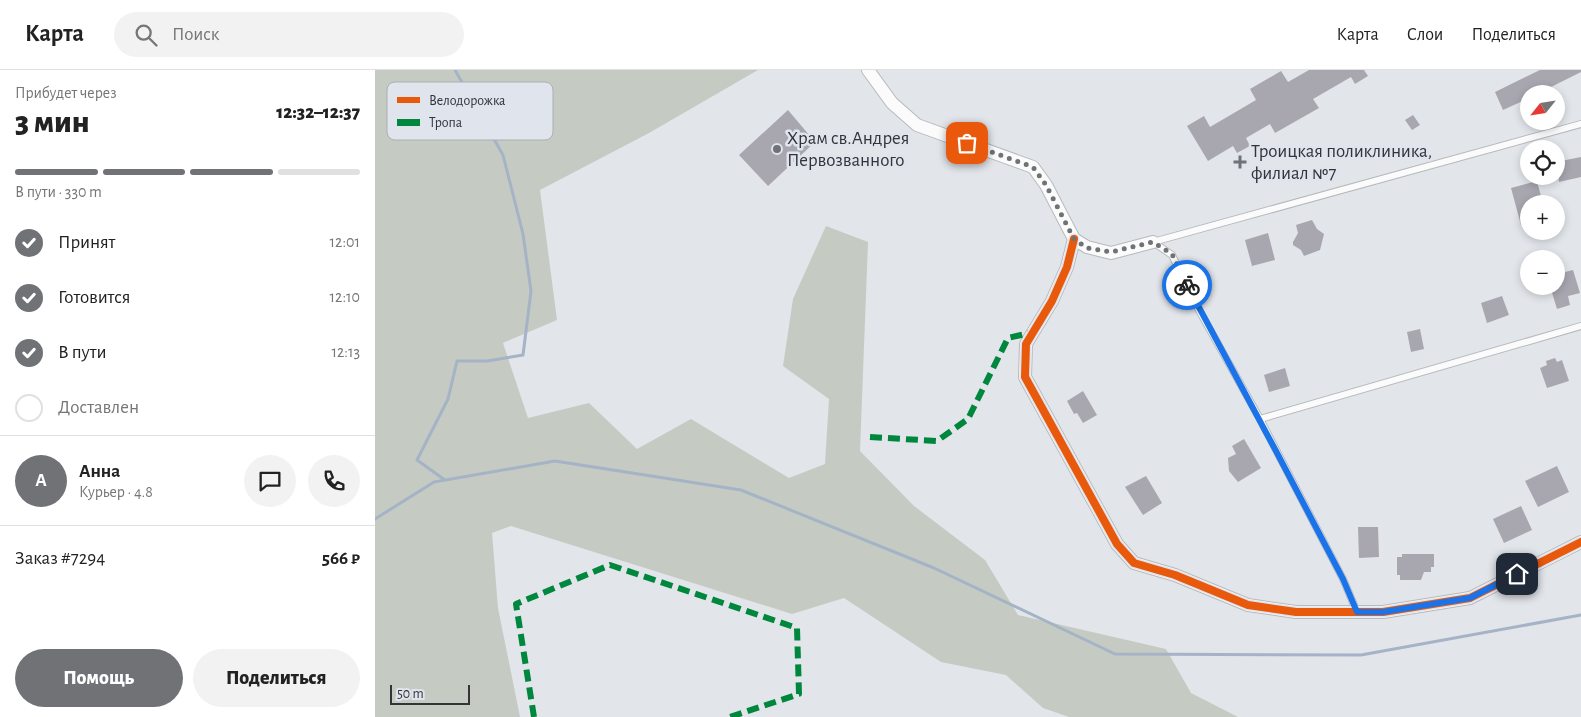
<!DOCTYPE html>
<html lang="ru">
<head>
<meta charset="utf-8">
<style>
	:root { --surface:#fff; --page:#f2f2f2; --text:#222; --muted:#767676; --line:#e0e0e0; --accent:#707276 }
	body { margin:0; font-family:"Alegreya Sans",sans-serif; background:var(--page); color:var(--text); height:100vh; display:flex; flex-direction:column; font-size:19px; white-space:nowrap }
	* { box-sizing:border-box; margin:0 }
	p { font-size:16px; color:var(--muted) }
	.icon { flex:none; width:28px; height:28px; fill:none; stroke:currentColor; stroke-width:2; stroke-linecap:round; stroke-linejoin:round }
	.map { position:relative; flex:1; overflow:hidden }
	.details { display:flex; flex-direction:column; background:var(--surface); width:375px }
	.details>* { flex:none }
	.needle { width:32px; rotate:240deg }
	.tools { position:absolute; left:1145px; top:15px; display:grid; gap:10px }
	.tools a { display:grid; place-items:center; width:45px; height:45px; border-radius:50%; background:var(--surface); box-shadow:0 2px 8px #0003; font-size:25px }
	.scale { position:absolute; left:15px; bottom:12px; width:80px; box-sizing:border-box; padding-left:5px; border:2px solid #323437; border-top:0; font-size:14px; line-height:18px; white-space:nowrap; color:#323437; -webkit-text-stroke:4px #dfe4ed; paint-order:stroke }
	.pin { position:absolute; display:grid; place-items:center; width:42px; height:42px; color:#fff; margin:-21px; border-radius:10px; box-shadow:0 2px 8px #0006 }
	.courier { position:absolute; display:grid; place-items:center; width:50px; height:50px; margin:-25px; border:4px solid #1a73e8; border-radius:50%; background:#fff; color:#222; box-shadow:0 1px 6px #0007 }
	.overview em { font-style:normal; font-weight:800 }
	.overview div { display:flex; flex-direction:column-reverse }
	.overview { display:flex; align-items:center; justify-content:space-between; height:85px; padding:0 15px }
	h1 { font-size:32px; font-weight:800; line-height:38px }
	.bar { display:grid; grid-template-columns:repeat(4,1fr); gap:8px 5px; align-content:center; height:60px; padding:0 15px }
	.bar i { height:6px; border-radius:4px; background:var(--line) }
	.bar .active { background:var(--accent) }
	.bar p { grid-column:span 4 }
	.line { display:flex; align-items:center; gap:12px; padding:0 15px; border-top:1px solid var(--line) }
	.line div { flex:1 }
	.round { display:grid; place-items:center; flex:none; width:52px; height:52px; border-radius:26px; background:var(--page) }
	ol { padding:0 15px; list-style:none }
	li { display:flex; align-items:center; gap:15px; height:55px }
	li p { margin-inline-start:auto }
	li .icon { padding:5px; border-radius:50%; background:var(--accent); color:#fff; stroke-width:4 }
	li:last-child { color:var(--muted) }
	li i { width:28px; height:28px; border:2px solid var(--line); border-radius:50% }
	.action { display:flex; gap:10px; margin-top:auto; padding:10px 15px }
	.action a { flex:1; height:58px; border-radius:30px; background:var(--accent); color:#fff; font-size:20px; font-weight:800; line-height:58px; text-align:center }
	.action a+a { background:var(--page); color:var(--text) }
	header { display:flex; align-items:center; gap:30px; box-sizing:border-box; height:70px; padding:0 25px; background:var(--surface); border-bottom:1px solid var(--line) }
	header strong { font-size:24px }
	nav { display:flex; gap:28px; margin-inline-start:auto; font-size:18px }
	.search { width:350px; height:45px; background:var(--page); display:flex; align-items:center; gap:12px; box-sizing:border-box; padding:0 18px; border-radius:28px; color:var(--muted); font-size:19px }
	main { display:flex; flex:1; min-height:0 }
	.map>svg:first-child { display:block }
</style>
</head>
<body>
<header>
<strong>Карта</strong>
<div class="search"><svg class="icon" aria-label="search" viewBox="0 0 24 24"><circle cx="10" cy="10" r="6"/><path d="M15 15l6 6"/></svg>Поиск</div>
<nav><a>Карта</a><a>Слои</a><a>Поделиться</a></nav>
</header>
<main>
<section class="details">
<div class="overview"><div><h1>3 мин</h1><p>Прибудет через</p></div><em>12:32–12:37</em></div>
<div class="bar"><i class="active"></i><i class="active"></i><i class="active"></i><i></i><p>В пути · 330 m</p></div>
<ol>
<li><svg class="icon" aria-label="check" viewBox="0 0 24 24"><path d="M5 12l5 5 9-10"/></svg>Принят<p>12:01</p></li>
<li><svg class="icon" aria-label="check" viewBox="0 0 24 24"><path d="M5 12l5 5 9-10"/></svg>Готовится<p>12:10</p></li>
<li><svg class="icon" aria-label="check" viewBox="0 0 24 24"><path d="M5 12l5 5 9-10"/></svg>В пути<p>12:13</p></li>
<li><i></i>Доставлен</li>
</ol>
<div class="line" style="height:90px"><b class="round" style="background:var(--accent);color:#fff">А</b><div><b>Анна</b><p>Курьер · 4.8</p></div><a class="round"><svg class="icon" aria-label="chat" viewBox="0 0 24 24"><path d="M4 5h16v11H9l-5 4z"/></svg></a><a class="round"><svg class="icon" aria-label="phone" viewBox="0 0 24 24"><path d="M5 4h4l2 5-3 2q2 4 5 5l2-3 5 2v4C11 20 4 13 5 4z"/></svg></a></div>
<div class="line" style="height:65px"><div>Заказ #7294</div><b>566 ₽</b></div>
<div class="action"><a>Помощь</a><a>Поделиться</a></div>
</section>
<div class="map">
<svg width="1206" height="647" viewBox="0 0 1206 647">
	<rect width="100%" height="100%" fill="#e2e5ea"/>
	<path fill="#c5cbc2" d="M0 0H383L274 63 165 120 182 250 128 273 153 348 214 333 262 379 316 349 414 408 450 394 454 329 408 296 418 229 451 156 493 172 485 381 539 436 610 490 643 545 791 579 816 623 863 647H694L668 638 631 605 566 592 469 528 417 544 136 456 117 463 123 538 145 647H0Z"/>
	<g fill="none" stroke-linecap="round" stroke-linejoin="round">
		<path stroke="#a5b3c7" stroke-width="3" d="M70 410 42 390 73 329 82 291H112L148 285 156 221 148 164 128 85 80 0
			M0 449 59 412 180 391 366 420 559 498 740 584 986 585 1206 545"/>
	</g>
	<path fill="#a8a7b0" d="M934 0H989L993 6 980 14 976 7 938 29 944 38 900 63 895 54 871 68 875 76 862 83 858 76 833 91 812 56 829 46 835 57 881 30 875 19 906 1 913 12Z
		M1165 0H1206V2L1162 24H1154V28L1128 40 1120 22Z
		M413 40 440 72 393 116 364 85Z
		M1038 45 1045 55 1037 60 1030 50Z
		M1206 87V107L1184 112 1181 92Z
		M1162 111 1168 134H1154V152L1146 155 1136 118Z
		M937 150 942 159 949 164 945 180 929 186 926 180 918 175V172L923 163 921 155Z
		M893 163 900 190 877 196 870 170Z
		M1198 200 1205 223 1193 226 1195 235 1182 239 1175 216H1181V210L1184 209 1182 204Z
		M1127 226 1134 245 1112 253 1106 233Z
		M1045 259 1049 279 1036 282 1032 262Z
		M1180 288 1182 292 1187 290 1194 311 1172 318 1165 298 1172 295 1171 291Z
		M910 298 915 316 894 322 889 305Z
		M708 321 722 345 708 353 702 343 699 344 692 331Z
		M869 369 886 398 863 412 854 401 853 388 861 384 857 376Z
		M1182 396 1194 422 1163 437 1150 411Z
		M771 406 787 433 768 445 750 417Z
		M1146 436 1157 460 1129 473 1118 449Z
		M983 457H1003L1004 487 984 488Z
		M1027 484H1059V497H1056V502H1049L1046 510H1025V505H1022V487H1027Z"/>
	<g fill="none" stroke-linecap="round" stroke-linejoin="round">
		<defs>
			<path id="service" d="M778 172 1206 54
				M778 172 797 185 820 233 885 349 968 509 982 542
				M885 349 1206 256"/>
			<path id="minor" d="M493 0 517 33 542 55 658 97 671 115 699 169 712 177 736 183 778 172
				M699 169 692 197 677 231 651 274 650 307 742 474 759 493 800 505 873 535 921 542H1008L1095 528 1206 472"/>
		</defs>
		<use href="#service" stroke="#b7babd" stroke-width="8"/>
		<use href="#minor" stroke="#b7babd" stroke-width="14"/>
		<use href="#service" stroke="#fbfbfc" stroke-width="6"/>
		<use href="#minor" stroke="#fbfbfc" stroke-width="12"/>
		<path stroke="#00873e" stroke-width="6" stroke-dasharray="12 6" stroke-linecap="butt" d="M495 367 562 371 593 349 633 268 659 262
			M159 647 141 534 235 495 422 558 424 624 355 647"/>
		<defs>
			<path id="cycleway" d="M699 169 692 197 677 231 651 274 650 307 742 474 759 493 800 505 873 535 921 542H1008L1095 528 1206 472"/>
		</defs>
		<use href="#cycleway" stroke="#dfe4ed" stroke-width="11"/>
		<use href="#cycleway" stroke="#e8590c" stroke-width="8"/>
	</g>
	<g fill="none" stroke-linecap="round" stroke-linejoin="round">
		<path stroke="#707276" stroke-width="5" stroke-dasharray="0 9" d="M592 73 658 97 671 115 699 169 712 178 736 182 778 172 797 184 812 215"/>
		<path stroke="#1a73e8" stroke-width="6" d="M812 215 901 381 968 509 982 542H1008L1095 528 1142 504"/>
	</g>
	<g fill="#707276" stroke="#dfe4ed" stroke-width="2">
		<circle cx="402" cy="79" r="5"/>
		<path d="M862.5 84.5h5v5h5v5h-5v5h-5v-5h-5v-5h5z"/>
	</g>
	<g text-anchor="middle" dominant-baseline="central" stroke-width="5" stroke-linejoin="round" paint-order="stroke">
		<g font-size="19" fill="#323437" stroke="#dfe4ed" text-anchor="start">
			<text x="412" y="68">Храм св.Андрея<tspan x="412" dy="22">Первозванного</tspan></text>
			<text x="876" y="81">Троицкая поликлиника,<tspan x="876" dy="22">филиал №7</tspan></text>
		</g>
	</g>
	<rect x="12" y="12" width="166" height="58" rx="8" fill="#dfe4ed" stroke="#abafb6" stroke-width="1"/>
	<rect x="22" y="27" width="23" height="6" fill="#e8590c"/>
	<rect x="22" y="49" width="23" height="7" fill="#00873e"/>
	<g font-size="14" fill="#323437">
		<text x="54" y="35">Велодорожка</text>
		<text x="54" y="57">Тропа</text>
	</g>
</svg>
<div class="tools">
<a><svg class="needle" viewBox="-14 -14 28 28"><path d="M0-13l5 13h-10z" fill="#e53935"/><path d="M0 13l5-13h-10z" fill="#767676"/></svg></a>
<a><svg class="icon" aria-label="locate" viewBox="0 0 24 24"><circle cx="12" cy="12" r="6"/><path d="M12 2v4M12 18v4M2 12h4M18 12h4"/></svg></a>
<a>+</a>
<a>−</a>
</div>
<div class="scale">50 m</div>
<div class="pin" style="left:592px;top:73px;background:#ea580c"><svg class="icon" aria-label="bag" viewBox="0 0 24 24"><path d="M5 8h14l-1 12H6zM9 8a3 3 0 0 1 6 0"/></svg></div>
<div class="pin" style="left:1142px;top:504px;background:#1f2937"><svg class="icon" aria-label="home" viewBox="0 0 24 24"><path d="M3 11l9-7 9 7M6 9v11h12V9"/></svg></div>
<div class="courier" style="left:812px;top:215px"><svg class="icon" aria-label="bike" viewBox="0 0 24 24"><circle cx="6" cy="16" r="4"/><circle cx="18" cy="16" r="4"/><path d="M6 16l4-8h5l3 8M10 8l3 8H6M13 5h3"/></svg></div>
</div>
</main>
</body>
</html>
